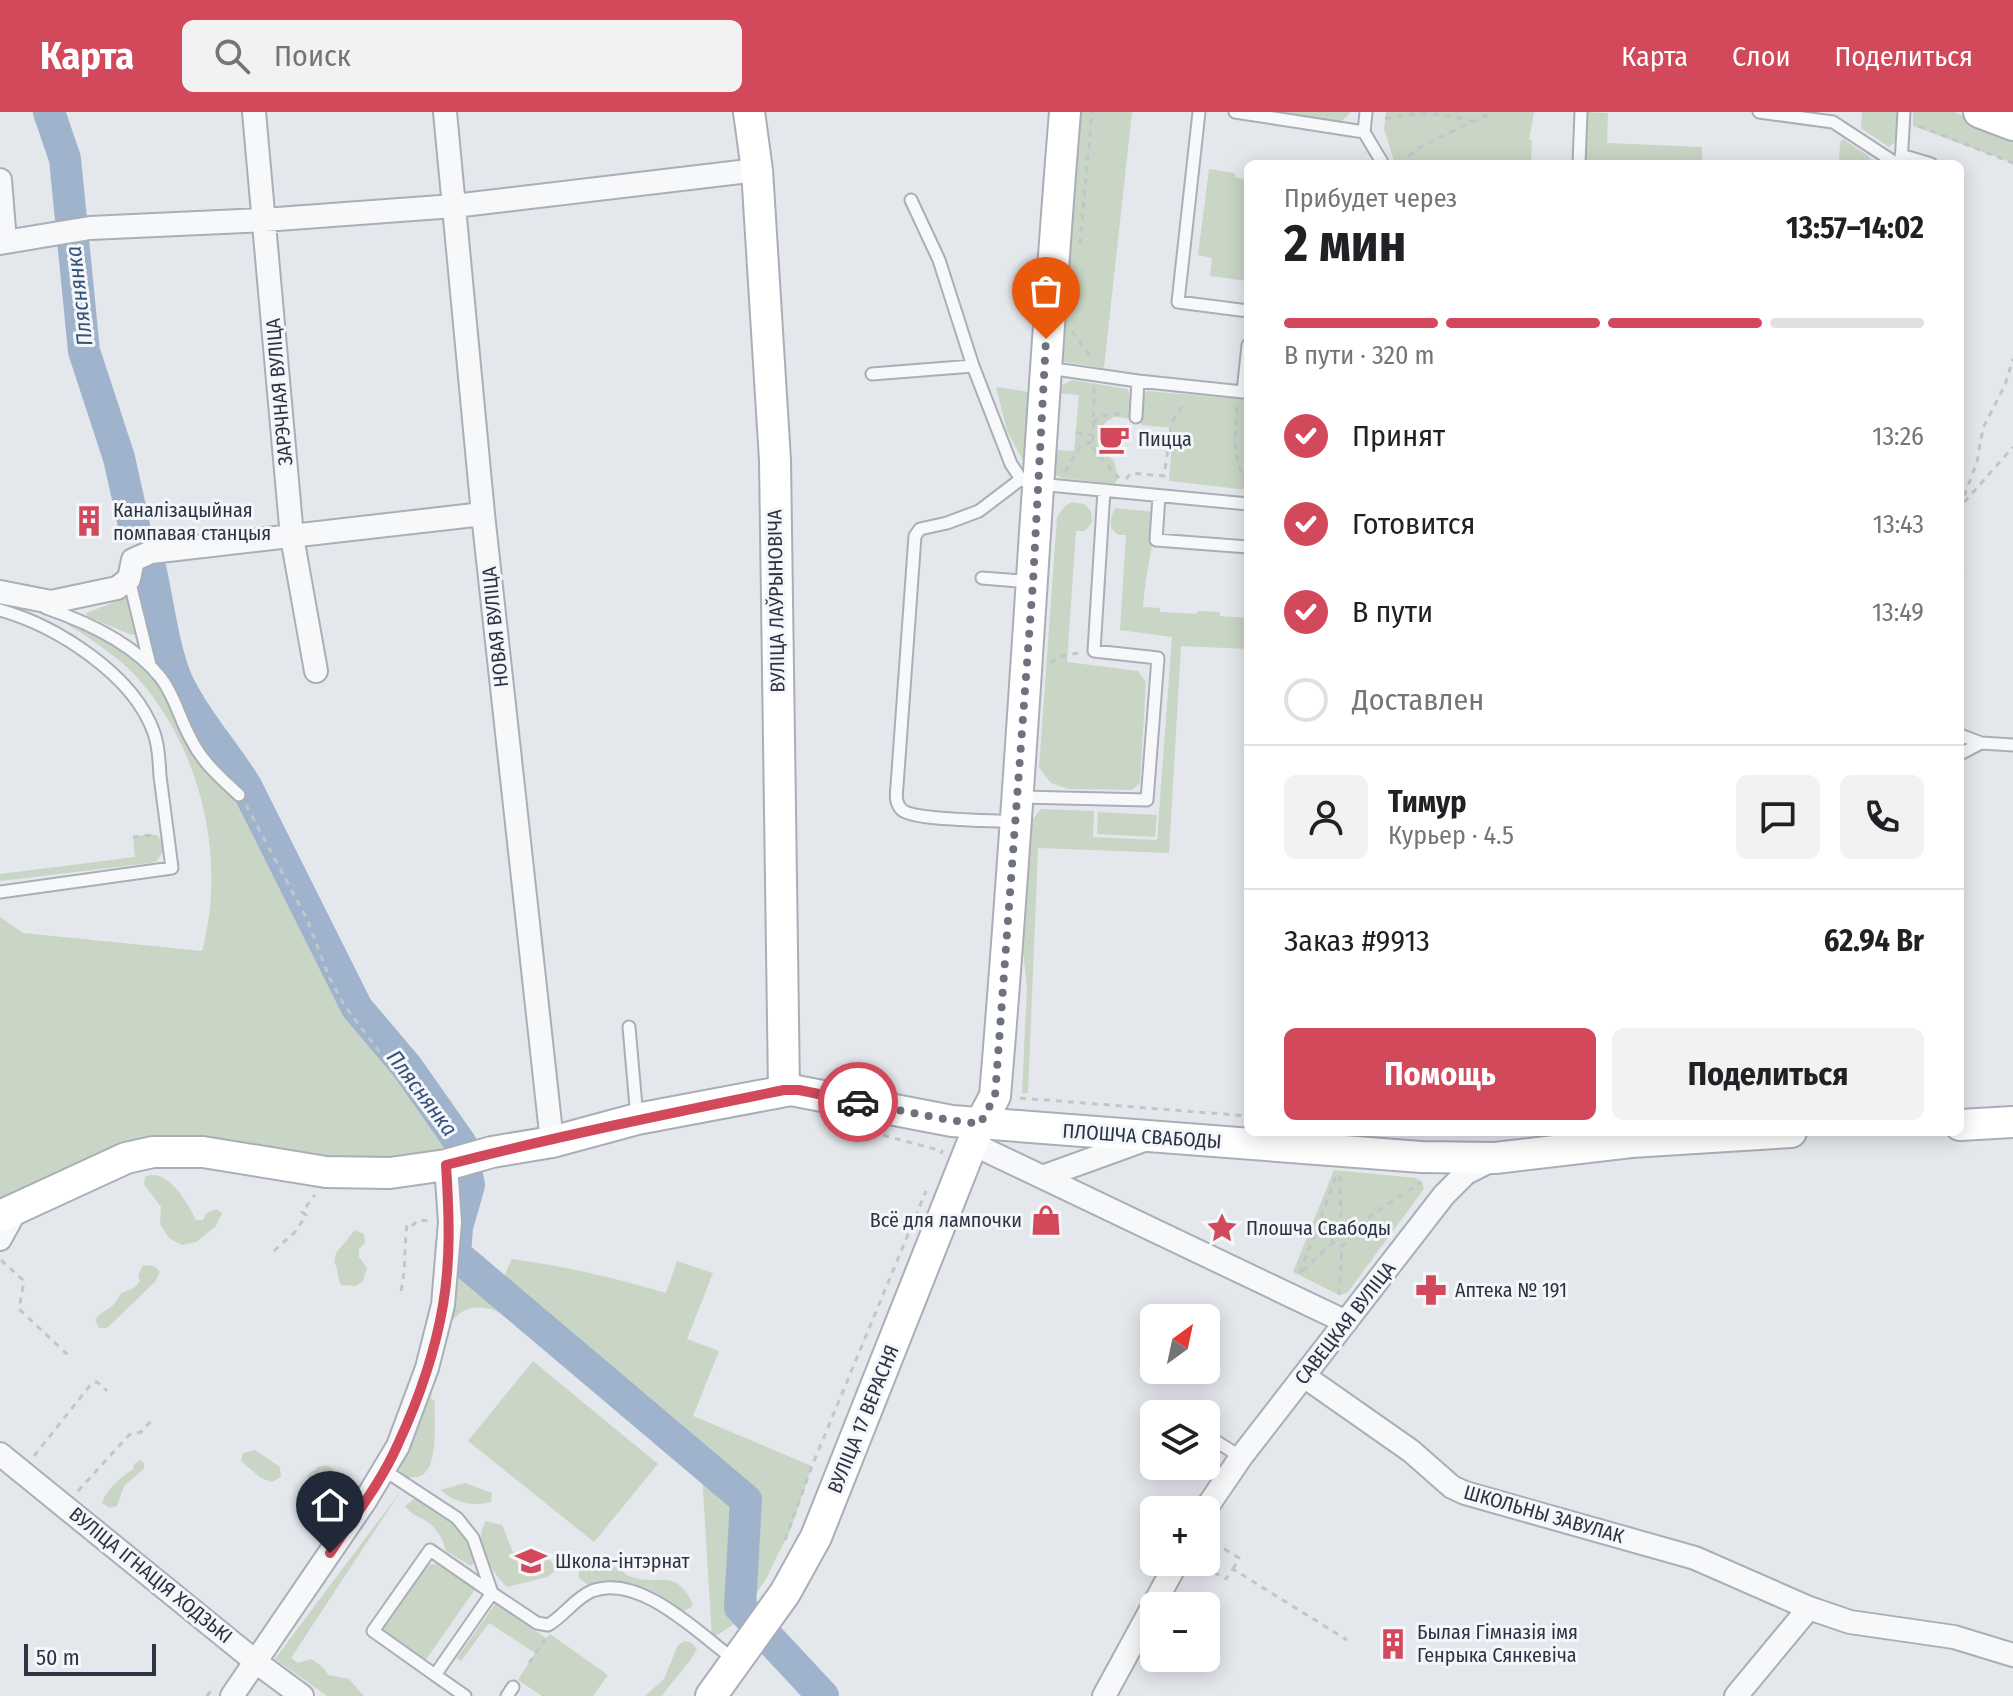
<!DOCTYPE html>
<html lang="ru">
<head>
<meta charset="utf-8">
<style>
	:root { --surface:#fff; --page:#f2f2f2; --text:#202124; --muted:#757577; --line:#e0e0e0; --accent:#d1495b }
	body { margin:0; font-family:"Fira Sans Condensed",sans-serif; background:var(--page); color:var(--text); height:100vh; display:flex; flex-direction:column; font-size:30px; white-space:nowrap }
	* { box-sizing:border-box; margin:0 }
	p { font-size:26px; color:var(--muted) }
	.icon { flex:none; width:44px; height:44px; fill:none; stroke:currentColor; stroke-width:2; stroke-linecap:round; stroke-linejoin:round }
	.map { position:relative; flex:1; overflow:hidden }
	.side { position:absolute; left:1244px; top:48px; width:720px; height:976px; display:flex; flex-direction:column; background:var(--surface); border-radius:12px; box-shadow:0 4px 20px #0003 }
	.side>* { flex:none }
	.needle { width:52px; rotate:33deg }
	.controls { position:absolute; left:1140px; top:1192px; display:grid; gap:16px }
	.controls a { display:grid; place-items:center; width:80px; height:80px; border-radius:12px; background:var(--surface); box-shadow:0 4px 20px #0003; font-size:40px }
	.scale { position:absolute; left:24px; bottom:20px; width:132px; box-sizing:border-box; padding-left:8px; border:4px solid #2b3445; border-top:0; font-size:22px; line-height:28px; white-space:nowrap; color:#2b3445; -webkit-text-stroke:6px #f4f6f9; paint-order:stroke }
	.pin { position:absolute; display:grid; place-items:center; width:68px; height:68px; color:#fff; margin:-82px -34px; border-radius:50% 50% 50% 0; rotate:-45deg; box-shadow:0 0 8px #0007 }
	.pin .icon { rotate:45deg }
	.courier { position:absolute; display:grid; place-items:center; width:80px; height:80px; margin:-40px; border:6px solid #d1495b; border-radius:50%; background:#fff; color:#222; box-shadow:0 2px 10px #0007 }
	.head em { font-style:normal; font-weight:700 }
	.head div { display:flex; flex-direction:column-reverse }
	.head { display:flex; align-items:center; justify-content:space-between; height:136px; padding:0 40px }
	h1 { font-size:52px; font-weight:700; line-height:60px }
	.bar { display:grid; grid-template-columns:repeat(4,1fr); gap:12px 8px; align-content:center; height:96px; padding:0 40px }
	.bar i { height:10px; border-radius:6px; background:var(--line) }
	.bar .selected { background:var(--accent) }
	.bar p { grid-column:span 4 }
	.line { display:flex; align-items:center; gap:20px; padding:0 40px; border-top:2px solid var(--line) }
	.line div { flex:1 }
	.round { display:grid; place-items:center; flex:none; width:84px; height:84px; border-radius:12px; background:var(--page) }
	ol { padding:0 40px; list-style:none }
	li { display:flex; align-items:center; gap:24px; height:88px }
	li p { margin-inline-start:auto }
	li .icon { padding:8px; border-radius:50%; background:var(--accent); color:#fff; stroke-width:4 }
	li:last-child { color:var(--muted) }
	li i { width:44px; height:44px; border:4px solid var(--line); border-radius:50% }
	.button { display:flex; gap:16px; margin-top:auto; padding:16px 40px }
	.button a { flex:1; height:92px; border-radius:12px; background:var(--accent); color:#fff; font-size:32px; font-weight:700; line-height:92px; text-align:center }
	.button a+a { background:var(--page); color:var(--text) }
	header { display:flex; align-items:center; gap:48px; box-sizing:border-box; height:112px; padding:0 40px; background:var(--accent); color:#fff }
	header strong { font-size:38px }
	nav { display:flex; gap:44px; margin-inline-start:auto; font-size:28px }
	.search { width:560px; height:72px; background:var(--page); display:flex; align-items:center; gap:20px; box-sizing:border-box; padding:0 28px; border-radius:12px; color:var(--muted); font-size:30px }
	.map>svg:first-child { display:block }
</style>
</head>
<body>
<header>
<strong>Карта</strong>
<div class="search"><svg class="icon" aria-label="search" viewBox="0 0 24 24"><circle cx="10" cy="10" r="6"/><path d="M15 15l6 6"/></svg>Поиск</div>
<nav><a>Карта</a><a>Слои</a><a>Поделиться</a></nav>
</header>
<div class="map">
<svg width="2013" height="1584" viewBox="0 0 2013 1584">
	<rect width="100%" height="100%" fill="#e4e7ec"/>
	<path fill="#c9d6c5" d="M1078 0H1132L1104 256 1059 249Z
		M1256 0H1351L1342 9 1333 13Z
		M1386 0H1534L1529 28H1532L1531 52H1395L1384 17Z
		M1588 0 1608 1 1607 31 1702 35V48L1781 52H1585Z
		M1860 0H1897L1896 29 1889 35 1861 16 1862 1Z
		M1913 0H1954L2013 23V51L1913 14Z
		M1843 27 1868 44 1874 52H1839L1840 31Z
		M1209 57 1235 61V65L1248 68V169L1210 164 1212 146 1198 143Z
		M1248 233V378L1169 369 1173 316 1141 313 1143 284 1147 279 1241 287Z
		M1072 268 1128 277 1130 287 1129 307C1128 306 1116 305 1115 305 1094 310 1100 341 1114 348L1118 366 1115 372 1062 366 1055 362 1056 338 1074 339 1079 283 1058 281 1062 273Z
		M996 275 1029 280 1025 352 1007 319Z
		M1072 390 1084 392 1091 399 1092 410 1085 419H1076L1067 550 1138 559 1146 570 1140 671 1132 678 1068 677 1051 671 1039 656 1057 405 1064 395Z
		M1115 396 1156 400C1154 433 1145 463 1143 495L1160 496V500L1197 502 1198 499 1220 500V504L1248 506V537L1181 534 1169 741 1038 736 1028 981H1022L1027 874 1023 839 1032 708 1041 697 1094 699 1093 725 1157 728 1172 525 1120 518 1126 423H1118L1111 416V405Z
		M125 486 130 488 137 521 132 523 88 505 86 501Z
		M7 492 60 501 150 553 191 629 239 683 254 705 259 704 357 896 407 955 462 1036 444 1041 346 1050 226 1032 0 1090V805L23 821 202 839C228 744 199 627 129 557 116 544 76 516 59 508 43 501 24 497 7 492Z
		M1098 700 1157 703 1155 725 1097 722Z
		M151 722 158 724 165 736 157 749 151 751 0 769V762L135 745 133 725Z
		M1334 1058 1416 1066 1422 1070 1424 1077 1347 1181 1339 1183 1293 1160Z
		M467 1062 469 1073 457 1115 455 1142 478 1161 504 1164 512 1147C564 1154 615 1166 666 1181L677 1149 713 1161 687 1227 719 1239 693 1304 812 1354 791 1416 766 1467 736 1511 712 1526 702 1362 514 1207C506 1204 498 1199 490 1197 439 1185 437 1254 431 1286L435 1290C433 1310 442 1370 410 1365L291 1546 298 1551 311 1547 323 1555 328 1563 349 1567 364 1584H327L275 1547 406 1372 395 1348 405 1334 458 1066Z
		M151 1063C171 1062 188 1091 196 1108H203L207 1101 216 1097 222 1101 216 1114 196 1130 182 1133 169 1126 160 1112 161 1095 144 1072 145 1065Z
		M355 1118 364 1122 365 1131 359 1137V1145L367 1156 363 1169 356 1174 341 1173C337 1165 339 1158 334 1150L336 1141Z
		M143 1153 154 1154 160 1160 155 1170 107 1216H99L95 1208C103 1196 114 1198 121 1181L134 1176 140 1169 138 1163Z
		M533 1249 658 1352 594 1430 468 1329Z
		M255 1338 280 1355 281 1365 272 1370 261 1366 241 1349 243 1341Z
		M141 1348 144 1351V1357L124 1374 117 1394 110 1396 102 1391C107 1376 120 1366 133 1357L134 1352Z
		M326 1353 333 1357 338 1366 330 1382 324 1383 311 1372 307 1364 318 1355Z
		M465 1371 492 1381 491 1390C471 1395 456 1391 440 1378Z
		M414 1387 432 1394 437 1401C455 1405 469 1432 476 1449L471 1454 446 1439C444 1430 436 1415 428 1410 419 1404 411 1403 405 1394Z
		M486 1409 502 1413 513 1440 527 1446 535 1442 550 1448 554 1454V1460L547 1465 507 1475C491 1459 472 1429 486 1409Z
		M587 1450C597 1451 609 1452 618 1456 622 1458 625 1462 629 1464 658 1476 675 1453 693 1493L685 1499C670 1494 661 1481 646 1476 627 1469 608 1474 588 1473L579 1466V1457Z
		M431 1452H440L476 1476 425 1549 380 1518 422 1456Z
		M495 1492 546 1526 550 1522 608 1563 593 1584H542L518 1568 535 1541 489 1511 461 1549 457 1546Z
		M685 1529 692 1531 697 1537C688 1554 673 1568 662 1584H645L664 1567 678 1533Z"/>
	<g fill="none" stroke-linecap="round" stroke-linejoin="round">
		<path stroke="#9fb4cc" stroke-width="32" d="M49 0 65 47 84 239 119 346 134 413
			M151 459C158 492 164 539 177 569 195 607 224 639 246 674L357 896 407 955 461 1032 469 1073 457 1115 455 1142 746 1388 740 1495 823 1584"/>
		<defs>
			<path id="lane" d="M1199 0 1178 190 1248 199
				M1235 0 1364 20 1366 0
				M1759 0 1833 10 1897 52
				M1364 20 1383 52
				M1901 43 1931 52
				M1579 52 1581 0
				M1901 52 1904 0
				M911 88 939 148 973 254 1011 352 1021 367 1038 372 1248 392
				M1048 256 1138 269 1243 280 1248 233
				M872 262 973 254
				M1136 305 1138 269
				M1159 384 1156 428 1248 435
				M982 466 1032 470
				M129 467 150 553
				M46 496C87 510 134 532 161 566 175 584 180 608 191 627 202 650 221 666 239 683
				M0 498C57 514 134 563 154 621 159 634 159 650 160 664 164 695 168 725 172 756L0 780
				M1960 623 1981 631 2013 633
				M1960 642 1981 631
				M1021 685 1147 688 1158 546 1094 539 1104 378
				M1015 710C994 708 915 709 902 698 895 691 896 683 897 674L915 424 920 417 947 411 979 399 1021 367
				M629 915 637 1006
				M1206 1323 1241 1345
				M384 1358 457 1406 473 1426 492 1481
				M435 1563 373 1519 430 1438 492 1481
				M465 1584 435 1563 492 1481 537 1511 548 1513C564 1504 575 1486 592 1479 641 1461 700 1523 736 1549
				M507 1584 513 1575"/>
			<path id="street" d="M254 0 292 425 316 559
				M445 0 483 402 552 1030
				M0 68 5 130
				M0 131 90 116 264 108 454 94 757 58
				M0 480 51 490 117 476 129 467 133 448 151 440 483 402
				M973 1032 1346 1210
				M1042 1065 1147 1027
				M0 1127 17 1096
				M1304 1264 1411 1339 1452 1375 1465 1381 1695 1446 1809 1496 1850 1510 1954 1525 2013 1543
				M0 1342 256 1550 302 1584
				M1205 1398 1241 1345 1444 1083 1466 1061 1494 1047
				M232 1584 365 1389 398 1334 427 1256 443 1193 450 1110 446 1053
				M1104 1584 1177 1450
				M1736 1584 1809 1496"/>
			<path id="secondary" d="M749 0 757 58 775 348 784 978
				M1979 0 2013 13
				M1960 1013 2013 1010
				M0 1104 126 1046 153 1040H203L326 1060 390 1061 446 1053 492 1040 552 1030 637 1007 791 978 952 1009 1421 1045 1495 1046 1631 1030 1791 1020
				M711 1584 785 1481 816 1425 980 1012 995 984C1023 656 1038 328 1065 0"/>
		</defs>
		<use href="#lane" stroke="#a9aeb7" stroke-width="15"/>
		<use href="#street" stroke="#a9aeb7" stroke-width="26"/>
		<use href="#secondary" stroke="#a9aeb7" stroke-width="34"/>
		<path stroke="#c2c5cb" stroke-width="3" stroke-dasharray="6 6" stroke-linecap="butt" d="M1385 6C1397 6 1407 2 1419 2 1437 1 1455 5 1472 9
			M1919 14 2013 51
			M1399 52 1420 35 1493 0
			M1080 132 1092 0
			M1072 219 1093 248
			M1094 275 1093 337 1119 366
			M1237 295C1234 324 1233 349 1248 375
			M1093 311 1100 304 1118 302 1121 299
			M1076 321 1093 323
			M1065 360 1080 335 1093 329
			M1126 367 1131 361 1164 364 1172 310 1186 289
			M1960 395 1977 350 1983 316 2005 273 2013 247
			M1960 401 1961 394 2013 335
			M1960 455 1965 461
			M1050 550 1065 543 1081 541
			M246 693 307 807 329 865 344 893 446 1028
			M133 725 153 723
			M1020 986 1248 1004
			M860 1017 942 1039 941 1042
			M1340 1064 1341 1114 1349 1122 1348 1129 1342 1134 1336 1133 1329 1126 1332 1117 1341 1114
			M1318 1113 1330 1120
			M1348 1119 1421 1070
			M274 1139 296 1119 306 1103 302 1100 315 1083
			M1 1148 24 1169 19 1197 69 1244
			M1303 1159 1332 1131
			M1300 1161 1337 1062
			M401 1179C406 1156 404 1135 407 1112L413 1113 418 1108 430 1109
			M1339 1183 1342 1135
			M34 1344 92 1271 97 1270 107 1279
			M78 1379 129 1323 141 1320 153 1307
			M785 1428 812 1354 926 1079
			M1233 1457 1239 1446 1218 1433 1206 1456 1226 1467 1233 1457 1347 1528
			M529 1551 545 1528
			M207 1584 214 1574"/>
		<use href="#lane" stroke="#f7f8fa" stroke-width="11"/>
		<use href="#street" stroke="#f7f8fa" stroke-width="22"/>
		<use href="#secondary" stroke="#fff" stroke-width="30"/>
	</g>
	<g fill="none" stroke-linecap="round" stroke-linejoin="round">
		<path stroke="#6c737f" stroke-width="8" stroke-dasharray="0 14.4" d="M858 990 949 1008 980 1012 995 984 1033 470 1046 227"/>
		<path stroke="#d1495b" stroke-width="10" d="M330 1441C353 1406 381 1371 398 1332 418 1289 435 1240 443 1193 451 1147 449 1099 446 1053 558 1024 671 1001 784 978H799L858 990"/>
	</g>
	<defs>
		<symbol id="cafe-bare" viewBox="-9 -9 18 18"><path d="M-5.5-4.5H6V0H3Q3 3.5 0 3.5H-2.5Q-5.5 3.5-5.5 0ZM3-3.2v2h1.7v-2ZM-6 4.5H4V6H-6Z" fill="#d1495b" stroke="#f4f6f9" stroke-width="2.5" paint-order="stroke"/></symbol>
		<symbol id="building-bare" viewBox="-9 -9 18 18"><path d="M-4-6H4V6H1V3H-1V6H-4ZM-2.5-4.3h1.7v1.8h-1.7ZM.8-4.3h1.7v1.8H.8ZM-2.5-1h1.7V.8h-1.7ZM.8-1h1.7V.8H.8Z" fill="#d1495b" stroke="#f4f6f9" stroke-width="2.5" paint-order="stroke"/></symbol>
		<symbol id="shop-bare" viewBox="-9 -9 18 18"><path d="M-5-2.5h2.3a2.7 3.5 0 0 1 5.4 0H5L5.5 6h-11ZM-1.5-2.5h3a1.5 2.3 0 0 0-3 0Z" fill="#d1495b" stroke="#f4f6f9" stroke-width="2.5" paint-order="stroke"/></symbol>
		<symbol id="sight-bare" viewBox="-9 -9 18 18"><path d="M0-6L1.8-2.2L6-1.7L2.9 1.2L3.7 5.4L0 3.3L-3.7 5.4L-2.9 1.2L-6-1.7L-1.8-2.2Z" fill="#d1495b" stroke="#f4f6f9" stroke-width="2.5" paint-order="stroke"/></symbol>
		<symbol id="pharmacy-bare" viewBox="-9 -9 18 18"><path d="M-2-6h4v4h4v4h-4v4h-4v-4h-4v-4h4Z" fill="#d1495b" stroke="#f4f6f9" stroke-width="2.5" paint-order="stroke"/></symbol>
		<symbol id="school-bare" viewBox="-9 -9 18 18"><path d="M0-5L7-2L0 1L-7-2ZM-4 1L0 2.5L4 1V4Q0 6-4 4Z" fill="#d1495b" stroke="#f4f6f9" stroke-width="2.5" paint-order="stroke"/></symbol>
	</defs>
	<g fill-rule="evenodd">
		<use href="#cafe-bare" x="1092" y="305" width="44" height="44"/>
		<use href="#building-bare" x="67" y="387" width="44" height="44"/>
		<use href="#shop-bare" x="1024" y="1086" width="44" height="44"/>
		<use href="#sight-bare" x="1200" y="1094" width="44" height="44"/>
		<use href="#pharmacy-bare" x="1409" y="1156" width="44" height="44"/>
		<use href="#school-bare" x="509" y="1427" width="44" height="44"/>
		<use href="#building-bare" x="1371" y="1510" width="44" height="44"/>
	</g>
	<g text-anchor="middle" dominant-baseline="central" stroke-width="6" stroke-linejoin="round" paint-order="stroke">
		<g font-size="20" fill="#2b3445" stroke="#f4f6f9">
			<text transform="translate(279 280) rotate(-95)">ЗАРЭЧНАЯ ВУЛІЦА</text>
			<text transform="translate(776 489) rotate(-91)">ВУЛІЦА ЛАЎРЫНОВІЧА</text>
			<text transform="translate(495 515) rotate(-96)">НОВАЯ ВУЛІЦА</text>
			<text transform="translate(1142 1024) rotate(4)">ПЛОШЧА СВАБОДЫ</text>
			<text transform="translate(1345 1211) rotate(-52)">САВЕЦКАЯ ВУЛІЦА</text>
			<text transform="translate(863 1307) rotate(-68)">ВУЛІЦА 17 ВЕРАСНЯ</text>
			<text transform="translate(1544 1402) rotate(16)">ШКОЛЬНЫ ЗАВУЛАК</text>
			<text transform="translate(151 1463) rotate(39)">ВУЛІЦА ІГНАЦІЯ ХОДЗЬКІ</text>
		</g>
		<g font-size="20" fill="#2b3445" stroke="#f4f6f9" text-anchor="start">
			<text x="1138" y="327">Пицца</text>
			<text x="113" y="398">Каналізацыйная<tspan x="113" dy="23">помпавая станцыя</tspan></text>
			<text x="1022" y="1108" text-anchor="end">Всё для лампочки</text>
			<text x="1246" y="1116">Плошча Свабоды</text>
			<text x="1455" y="1178">Аптека № 191</text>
			<text x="555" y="1449">Школа-інтэрнат</text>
			<text x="1417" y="1520">Былая Гімназія імя<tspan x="1417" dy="23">Генрыка Сянкевіча</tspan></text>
		</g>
		<g font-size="22" font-style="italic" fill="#34527a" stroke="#f4f6f9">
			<text transform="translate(79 184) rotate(-97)">Пляснянка</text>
			<text transform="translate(422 981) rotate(53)">Пляснянка</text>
		</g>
	</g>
</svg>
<div class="controls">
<a><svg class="needle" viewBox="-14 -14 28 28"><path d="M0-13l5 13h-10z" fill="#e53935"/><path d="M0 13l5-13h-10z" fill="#757577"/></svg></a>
<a><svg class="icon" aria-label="layers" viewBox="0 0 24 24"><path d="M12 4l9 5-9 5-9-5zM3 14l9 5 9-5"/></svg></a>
<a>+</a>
<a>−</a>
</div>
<div class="scale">50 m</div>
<div class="pin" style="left:1046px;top:227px;background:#ea580c"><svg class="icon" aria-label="bag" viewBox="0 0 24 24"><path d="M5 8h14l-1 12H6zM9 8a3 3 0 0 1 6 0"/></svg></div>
<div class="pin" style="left:330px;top:1441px;background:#1f2937"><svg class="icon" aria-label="home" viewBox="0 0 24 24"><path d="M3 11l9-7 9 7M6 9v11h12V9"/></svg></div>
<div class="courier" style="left:858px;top:990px"><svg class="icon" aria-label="car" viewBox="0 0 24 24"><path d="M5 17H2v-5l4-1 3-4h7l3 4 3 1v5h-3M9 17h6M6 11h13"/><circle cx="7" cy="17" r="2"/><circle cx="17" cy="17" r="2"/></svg></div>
<section class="side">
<div class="head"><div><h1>2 мин</h1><p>Прибудет через</p></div><em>13:57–14:02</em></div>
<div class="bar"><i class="selected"></i><i class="selected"></i><i class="selected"></i><i></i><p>В пути · 320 m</p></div>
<ol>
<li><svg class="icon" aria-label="check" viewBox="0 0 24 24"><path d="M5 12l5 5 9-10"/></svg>Принят<p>13:26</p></li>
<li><svg class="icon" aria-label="check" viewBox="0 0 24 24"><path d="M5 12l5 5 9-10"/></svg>Готовится<p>13:43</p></li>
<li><svg class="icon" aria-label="check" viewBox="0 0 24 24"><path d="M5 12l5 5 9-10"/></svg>В пути<p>13:49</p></li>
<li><i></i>Доставлен</li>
</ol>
<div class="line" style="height:144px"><a class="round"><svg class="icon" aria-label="person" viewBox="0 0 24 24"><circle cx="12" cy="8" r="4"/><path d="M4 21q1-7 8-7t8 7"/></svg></a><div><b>Тимур</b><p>Курьер · 4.5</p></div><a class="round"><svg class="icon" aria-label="chat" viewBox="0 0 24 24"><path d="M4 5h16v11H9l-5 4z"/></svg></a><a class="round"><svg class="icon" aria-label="phone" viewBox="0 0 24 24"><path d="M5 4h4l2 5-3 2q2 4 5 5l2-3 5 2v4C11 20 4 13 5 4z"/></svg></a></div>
<div class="line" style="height:104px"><div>Заказ #9913</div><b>62.94 Br</b></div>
<div class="button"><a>Помощь</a><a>Поделиться</a></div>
</section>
</div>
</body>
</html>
